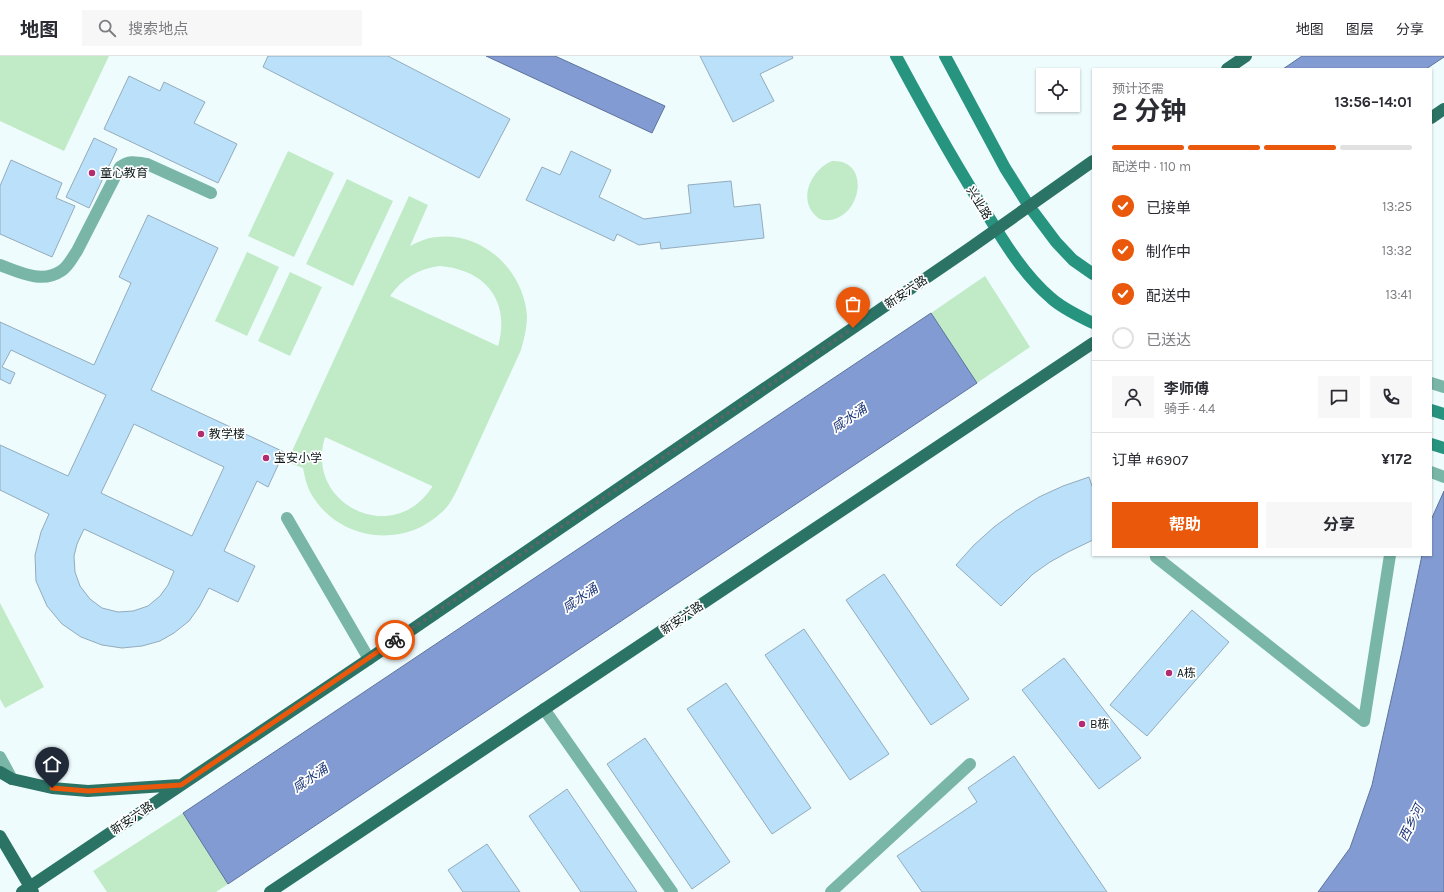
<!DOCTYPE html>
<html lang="zh">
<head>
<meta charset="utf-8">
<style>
	:root { --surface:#fff; --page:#f7f7f7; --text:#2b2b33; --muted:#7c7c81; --line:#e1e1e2; --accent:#ea580c }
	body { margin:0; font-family:Karla,"Noto Sans SC",sans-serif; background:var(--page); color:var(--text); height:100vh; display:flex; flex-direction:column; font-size:15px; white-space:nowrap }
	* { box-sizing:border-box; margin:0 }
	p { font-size:13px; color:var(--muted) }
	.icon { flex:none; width:22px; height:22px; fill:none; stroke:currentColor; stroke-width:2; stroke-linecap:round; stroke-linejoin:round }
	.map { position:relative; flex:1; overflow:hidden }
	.drawer { position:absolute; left:1092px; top:12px; width:340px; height:488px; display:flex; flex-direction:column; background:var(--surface); border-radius:0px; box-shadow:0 1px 3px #0004 }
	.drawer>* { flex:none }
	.buttons { position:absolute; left:1036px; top:12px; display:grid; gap:8px }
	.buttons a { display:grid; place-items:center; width:44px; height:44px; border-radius:0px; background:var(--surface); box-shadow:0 1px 3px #0004; font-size:20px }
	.pin { position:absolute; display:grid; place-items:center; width:34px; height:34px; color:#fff; margin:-41px -17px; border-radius:50% 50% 50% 0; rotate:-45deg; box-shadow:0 0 4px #0007 }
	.pin .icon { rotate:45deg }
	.courier { position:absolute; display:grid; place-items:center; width:40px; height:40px; margin:-20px; border:3px solid #ea580c; border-radius:50%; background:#fff; color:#222; box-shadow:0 1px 5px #0007 }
	.summary em { font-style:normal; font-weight:700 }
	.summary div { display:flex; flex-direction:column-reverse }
	.summary { display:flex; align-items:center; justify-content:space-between; height:68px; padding:0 20px }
	h1 { font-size:26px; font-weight:700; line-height:30px }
	.bar { display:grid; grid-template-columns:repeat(4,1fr); gap:6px 4px; align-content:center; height:48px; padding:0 20px }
	.bar i { height:5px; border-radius:3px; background:var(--line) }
	.bar .on { background:var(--accent) }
	.bar p { grid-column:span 4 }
	.line { display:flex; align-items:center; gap:10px; padding:0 20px; border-top:1px solid var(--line) }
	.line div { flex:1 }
	.round { display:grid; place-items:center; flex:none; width:42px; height:42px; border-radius:0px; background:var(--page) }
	ol { padding:0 20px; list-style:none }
	li { display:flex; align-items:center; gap:12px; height:44px }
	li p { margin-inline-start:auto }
	li .icon { padding:4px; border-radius:50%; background:var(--accent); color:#fff; stroke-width:4 }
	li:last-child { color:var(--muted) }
	li i { width:22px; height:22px; border:2px solid var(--line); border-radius:50% }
	.action { display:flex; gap:8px; margin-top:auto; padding:8px 20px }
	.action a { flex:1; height:46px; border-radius:0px; background:var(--accent); color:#fff; font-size:16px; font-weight:700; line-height:46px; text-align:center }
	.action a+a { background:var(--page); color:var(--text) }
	header { display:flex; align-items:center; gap:24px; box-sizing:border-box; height:56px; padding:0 20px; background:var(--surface); border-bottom:1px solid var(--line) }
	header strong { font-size:19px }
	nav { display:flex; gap:22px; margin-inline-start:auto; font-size:14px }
	.search { width:280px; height:36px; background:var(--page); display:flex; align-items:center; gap:10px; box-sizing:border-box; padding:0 14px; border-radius:0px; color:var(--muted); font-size:15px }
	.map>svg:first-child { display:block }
</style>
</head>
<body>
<header>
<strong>地图</strong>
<div class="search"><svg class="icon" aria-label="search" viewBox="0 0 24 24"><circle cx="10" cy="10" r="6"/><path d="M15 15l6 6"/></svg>搜索地点</div>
<nav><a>地图</a><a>图层</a><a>分享</a></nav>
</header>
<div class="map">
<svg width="1444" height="836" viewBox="0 0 1444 836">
	<rect width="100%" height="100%" fill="#effcfe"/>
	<path fill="#c1ebc7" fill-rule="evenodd" d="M0 0H109L64 95 0 65Z
		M288 95 334 117 294 201 248 180Z
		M832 105C871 103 862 160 830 164 825 165 819 164 816 160 797 143 812 113 832 105Z
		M347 123 393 145 353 230 306 208Z
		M409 140 428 149 410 190C418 186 426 182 436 181 483 175 524 215 527 260 527 272 524 283 521 294L457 434C453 442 449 450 442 456 404 493 341 485 313 441 307 432 305 422 303 412L287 406ZM439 210C485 213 511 245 498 290L390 240C402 223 418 213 439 210ZM325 381 432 430V431C393 492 304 448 325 381Z
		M247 196 279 211 247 280 215 265Z
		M290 216 322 231 290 300 258 285Z
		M985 220 1030 291 977 327 931 257Z
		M0 547 44 631 5 652 0 643Z
		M183 757 228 828 216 836H107L93 815Z"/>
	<path fill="#829bd3" stroke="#5e739b" d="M486 0H555L665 50 652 77Z
		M1302 0H1444V1L1426 13H1283Z
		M931 257 977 327 228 828 183 757Z
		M1444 435V836H1318L1350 792 1372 729 1402 595 1422 499H1431V464Z"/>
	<path fill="#bbe1fa" stroke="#93abbb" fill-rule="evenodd" d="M268 0H388L510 63 479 122 263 11Z
		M700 0H792L793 2 760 18 774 45 733 66Z
		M129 20 160 35 164 26 205 46 194 67 237 88 218 127 104 73Z
		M94 82 117 93 89 152 66 141Z
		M571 95 611 114 599 141 644 163 691 157 688 129 731 125 734 151 760 148 764 182 661 193 660 186 639 189 617 178 614 185 526 144 542 111 560 119Z
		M11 104 62 127 56 142 75 150 52 201 0 178V130Z
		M148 159 218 192 151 334 284 396 268 431 257 425 224 495 255 510 238 546 209 532 199 551 189 565 174 577 160 585 142 590 122 592 102 589 81 581 62 568 47 550 36 525 35 499 41 476 49 458 0 434V389L68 420 106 339 11 294 2 311 15 317 10 328 0 323V266L94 309 131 227 119 221ZM134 368 224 411 192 480 101 437ZM84 473 174 515 168 529 160 540 148 550 133 555 118 556 102 552 90 543 80 530 75 516 74 500 77 488Z
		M1089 421 1093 433V484L1068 496 1050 506 1033 518 1001 550 956 509 974 489 994 471 1016 455 1039 441 1063 430Z
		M884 518 969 643 931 669 846 544Z
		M1192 554 1229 586 1147 680 1110 649Z
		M804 573 889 698 850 724 765 599Z
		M1064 602 1141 702 1099 733 1022 634Z
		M726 627 811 752 772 778 687 653Z
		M645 682 730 806 692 833 607 708Z
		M1014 700 1107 836H922L897 800 977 746 968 732Z
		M567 733 637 836H581L529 760Z
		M487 788 520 836H463L448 814Z"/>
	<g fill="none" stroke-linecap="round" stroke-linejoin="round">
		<path stroke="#79b6a7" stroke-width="12" d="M0 209C19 216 42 228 61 215 68 211 72 202 77 195L120 111C129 104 136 106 147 108L211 137
			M287 462 369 603
			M1157 499 1156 501 1364 665 1390 499
			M544 653 672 836
			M831 836 970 708"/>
		<path stroke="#79b6a7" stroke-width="12" d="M1431 327 1444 331
			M1431 416 1444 421
			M0 701 12 723"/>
		<path stroke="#279480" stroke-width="12" d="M896 0C925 54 954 107 987 158 1005 188 1025 220 1051 242 1063 253 1079 260 1093 267
			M945 0 1005 112 1029 150 1056 186 1073 204 1093 218
			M1431 354 1444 358
			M1431 388 1444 392"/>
		<path stroke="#2b7365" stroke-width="12" d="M1227 13 1246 0
			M1431 62 1444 53
			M0 716 12 723 52 732 88 735 180 729
			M0 780 33 836
			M22 836 369 603 970 192 1093 105
			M270 836 1093 287"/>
	</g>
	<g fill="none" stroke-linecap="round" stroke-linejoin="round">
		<path stroke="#5a6668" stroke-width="4" stroke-dasharray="0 7.2" d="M395 584 853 272"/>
		<path stroke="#ea580c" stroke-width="5" d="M52 732 88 735 181 729 395 584"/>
	</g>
	<g fill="#b12c72" stroke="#fff" stroke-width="1.5">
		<circle cx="92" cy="117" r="4"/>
		<circle cx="201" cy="378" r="4"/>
		<circle cx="266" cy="402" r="4"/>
		<circle cx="1169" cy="617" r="4"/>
		<circle cx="1082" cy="668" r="4"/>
	</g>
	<g text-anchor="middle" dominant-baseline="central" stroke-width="3.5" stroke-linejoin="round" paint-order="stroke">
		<g font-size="12" fill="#091617" stroke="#fff" text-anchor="start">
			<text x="100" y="117">童心教育</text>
			<text x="209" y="378">教学楼</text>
			<text x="274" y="402">宝安小学</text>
			<text x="1177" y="617">A栋</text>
			<text x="1090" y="668">B栋</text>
		</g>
		<g font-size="12" fill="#091617" stroke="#fff">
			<text transform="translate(979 147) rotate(58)">兴业路</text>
			<text transform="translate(906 236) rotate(-34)">新安六路</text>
			<text transform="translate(682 562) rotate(-34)">新安六路</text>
			<text transform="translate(132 762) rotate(-34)">新安六路</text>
		</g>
		<g font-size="13" font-style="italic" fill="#1f387a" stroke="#fff">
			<text transform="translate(849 362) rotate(-34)">咸水涌</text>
			<text transform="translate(580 542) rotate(-34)">咸水涌</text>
			<text transform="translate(310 722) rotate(-34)">咸水涌</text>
			<text transform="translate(1411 767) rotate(-64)">西乡河</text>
		</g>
	</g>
</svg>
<div class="buttons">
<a><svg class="icon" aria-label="locate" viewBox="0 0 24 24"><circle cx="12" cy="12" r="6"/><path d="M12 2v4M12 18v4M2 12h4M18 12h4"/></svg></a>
</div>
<div class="pin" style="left:853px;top:272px;background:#ea580c"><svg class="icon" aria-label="bag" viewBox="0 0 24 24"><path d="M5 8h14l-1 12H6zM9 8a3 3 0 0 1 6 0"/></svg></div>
<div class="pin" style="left:52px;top:732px;background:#1f2937"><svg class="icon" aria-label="home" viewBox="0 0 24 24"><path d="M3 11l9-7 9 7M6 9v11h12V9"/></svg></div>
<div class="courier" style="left:395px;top:584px"><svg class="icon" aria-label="bike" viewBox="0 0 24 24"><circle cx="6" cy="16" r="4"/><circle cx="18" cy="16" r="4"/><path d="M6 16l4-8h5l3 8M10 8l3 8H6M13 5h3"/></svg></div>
<section class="drawer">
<div class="summary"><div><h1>2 分钟</h1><p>预计还需</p></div><em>13:56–14:01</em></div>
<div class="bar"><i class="on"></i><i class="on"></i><i class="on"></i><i></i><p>配送中 · 110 m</p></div>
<ol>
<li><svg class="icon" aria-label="check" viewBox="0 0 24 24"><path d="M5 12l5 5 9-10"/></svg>已接单<p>13:25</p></li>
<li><svg class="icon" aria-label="check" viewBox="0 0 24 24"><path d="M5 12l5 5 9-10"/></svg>制作中<p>13:32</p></li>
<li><svg class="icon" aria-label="check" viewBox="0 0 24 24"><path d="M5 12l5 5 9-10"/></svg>配送中<p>13:41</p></li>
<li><i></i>已送达</li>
</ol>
<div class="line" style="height:72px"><a class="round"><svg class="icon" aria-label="person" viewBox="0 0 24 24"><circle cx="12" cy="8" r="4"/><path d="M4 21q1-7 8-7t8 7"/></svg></a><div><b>李师傅</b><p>骑手 · 4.4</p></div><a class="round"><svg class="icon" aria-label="chat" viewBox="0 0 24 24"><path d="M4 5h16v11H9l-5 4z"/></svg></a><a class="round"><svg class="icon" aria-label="phone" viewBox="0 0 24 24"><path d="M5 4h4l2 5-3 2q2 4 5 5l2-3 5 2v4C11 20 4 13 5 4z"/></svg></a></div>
<div class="line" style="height:52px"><div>订单 #6907</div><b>¥172</b></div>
<div class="action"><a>帮助</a><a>分享</a></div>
</section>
</div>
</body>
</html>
